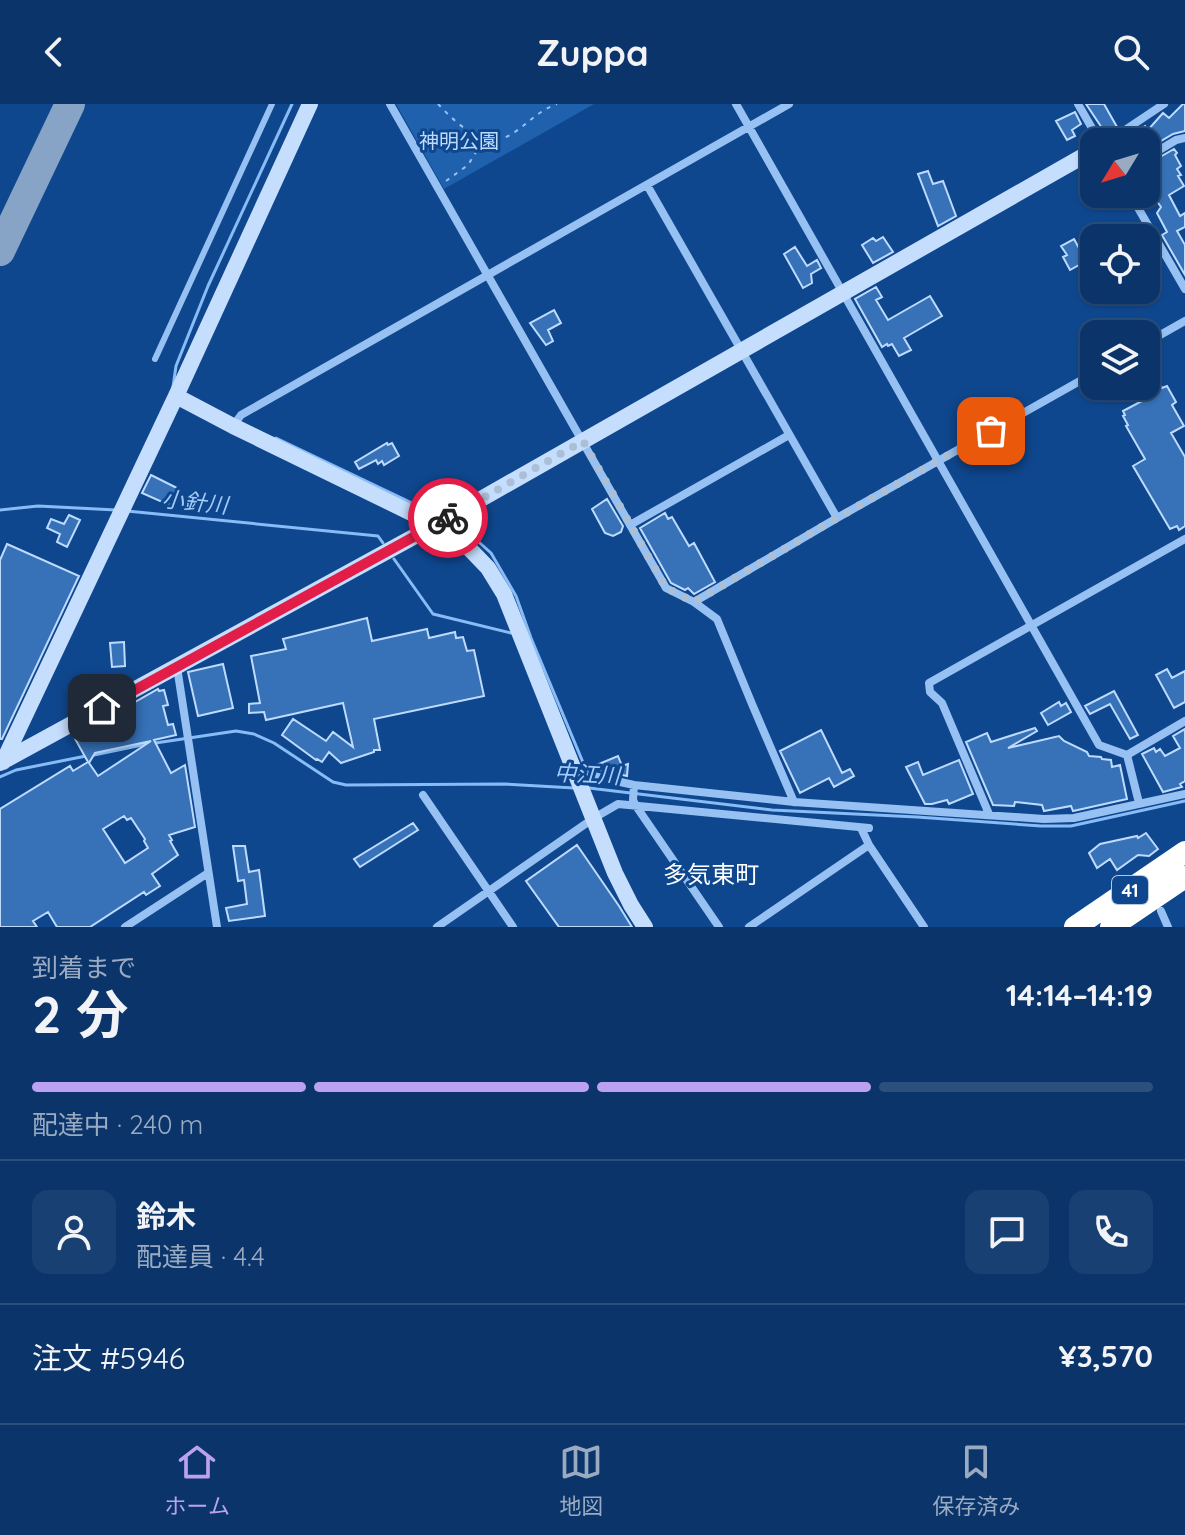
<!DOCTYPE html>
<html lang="ja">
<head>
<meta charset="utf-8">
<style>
	:root { --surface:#0b356a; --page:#194072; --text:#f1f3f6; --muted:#9aabc1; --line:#2b507e; --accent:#bca0f2 }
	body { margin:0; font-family:Quicksand,"Noto Sans JP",sans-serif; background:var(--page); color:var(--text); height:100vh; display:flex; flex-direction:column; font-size:30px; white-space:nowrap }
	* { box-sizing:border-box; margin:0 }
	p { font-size:26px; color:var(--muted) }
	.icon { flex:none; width:44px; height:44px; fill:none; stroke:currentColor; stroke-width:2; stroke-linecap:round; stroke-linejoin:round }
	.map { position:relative; height:823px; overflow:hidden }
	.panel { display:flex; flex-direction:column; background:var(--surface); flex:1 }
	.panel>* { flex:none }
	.needle { width:52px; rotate:232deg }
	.fabs { position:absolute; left:1080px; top:24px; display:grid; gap:16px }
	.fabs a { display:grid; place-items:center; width:80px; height:80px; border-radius:16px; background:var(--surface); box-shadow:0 2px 6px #0004,0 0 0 2px var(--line); font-size:40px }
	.pin { position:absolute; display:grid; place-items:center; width:68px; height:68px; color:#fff; margin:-34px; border-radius:16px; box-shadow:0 4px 12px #0006 }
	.courier { position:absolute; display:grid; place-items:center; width:80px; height:80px; margin:-40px; border:6px solid #e11d48; border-radius:50%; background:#fff; color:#222; box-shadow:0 2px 10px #0007 }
	.head em { font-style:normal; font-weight:700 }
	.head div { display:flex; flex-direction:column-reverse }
	.head { display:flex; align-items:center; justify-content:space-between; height:136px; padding:0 32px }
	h1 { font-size:52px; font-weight:700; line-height:60px }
	.bar { display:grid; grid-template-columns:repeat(4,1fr); gap:12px 8px; align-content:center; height:96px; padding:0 32px }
	.bar i { height:10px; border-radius:6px; background:var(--line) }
	.bar .on { background:var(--accent) }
	.bar p { grid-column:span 4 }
	.line { display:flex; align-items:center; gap:20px; padding:0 32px; border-top:2px solid var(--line) }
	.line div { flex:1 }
	.round { display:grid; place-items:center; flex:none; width:84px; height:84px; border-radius:16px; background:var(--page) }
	header { display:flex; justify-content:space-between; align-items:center; height:104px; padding:0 32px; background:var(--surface); font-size:36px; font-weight:700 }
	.menu { display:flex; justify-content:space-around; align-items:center; height:112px; border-top:2px solid var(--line); background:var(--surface); font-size:22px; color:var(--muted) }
	.menu a { display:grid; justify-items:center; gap:4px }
	.menu .on { color:var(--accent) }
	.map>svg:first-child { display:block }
</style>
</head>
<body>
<header><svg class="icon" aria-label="back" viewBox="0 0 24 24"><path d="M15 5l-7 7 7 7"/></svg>Zuppa<svg class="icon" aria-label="search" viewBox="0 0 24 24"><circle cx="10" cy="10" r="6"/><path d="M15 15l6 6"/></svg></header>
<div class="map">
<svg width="1185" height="823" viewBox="0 0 1185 823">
	<rect width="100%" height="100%" fill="#0f478e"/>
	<path fill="#2061ae" d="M396 0H594L444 85Z"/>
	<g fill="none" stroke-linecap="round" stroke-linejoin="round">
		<path stroke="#88bcf7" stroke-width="3" d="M173 283 176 262 208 182 292 0
			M276 334 439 412
			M0 406 38 402 116 406
			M127 407 378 432 383 439
			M453 418 461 422 491 449 516 492 531 534 587 668
			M394 455 433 510 511 529
			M94 651 142 641 236 627 254 630 274 639 333 678 346 681 504 680 574 684
			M0 673 16 666 86 652
			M589 684 772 706 917 713 1041 722H1071L1185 697"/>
		<path stroke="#87a3c6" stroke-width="30" d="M0 147 70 0"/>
	</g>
	<path fill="#3771b8" stroke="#bedbfe" stroke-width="2" fill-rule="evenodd" d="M1086 0H1104L1117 23 1106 30Z
		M1183 0H1185V27L1173 30 1146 46V38H1120L1145 22 1148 26 1163 9 1169 14Z
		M1075 8 1081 20 1072 26 1075 32 1067 36 1056 17Z
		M1174 45 1177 49 1175 51 1181 62 1177 65 1181 71 1178 72 1184 82 1169 91 1180 112 1185 109V123L1177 127 1185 141V171L1162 131 1167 128 1157 109 1161 103 1151 89 1146 92V61Z
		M928 67 933 80 943 77 956 112 938 122 918 70Z
		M883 133 893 148 873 159 862 141 873 134 876 137Z
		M1074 135 1086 157 1070 166 1063 153 1067 151 1061 142Z
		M795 143 807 162 817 156 821 164 811 170 812 179 803 184 784 150Z
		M876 183 882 193 876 196 888 216 930 192 942 212 904 234 911 246 899 252 892 240 888 242 887 240 882 243 855 195Z
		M554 206 561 219 548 226 553 237 546 241 530 219Z
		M1157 275 1162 284 1167 282 1176 298 1172 301 1184 322 1171 329 1185 353V422L1179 426 1177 422 1170 425 1133 362 1145 355 1126 322 1128 321 1123 312 1125 311 1123 307 1142 297 1133 282H1146Z
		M387 339 388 341 392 339 399 352 384 361 382 357 378 360 376 356 359 365 355 358Z
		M151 371 177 384 169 401 142 389Z
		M607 395 623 422 621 428 613 432 605 429 592 405Z
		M665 409 668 415 672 413 689 442 694 439 715 478 694 490 688 484 685 486 671 479 640 424Z
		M69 411 80 416 67 443 57 438 60 430 47 424 51 415 64 420Z
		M7 440 79 472 2 635H0V456Z
		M367 514 372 537 427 525 429 534 455 528 456 534 463 533 467 547 474 546 484 592 374 615 380 646H374V648L341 659 329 648 322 658 317 655 316 656 282 631 293 615 326 637 333 628 353 643 343 599 266 616 264 608 249 609V600L260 599 251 552 286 545 283 535Z
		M124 538 125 562 112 563 110 539Z
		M223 560 233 604 198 612 188 568Z
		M1167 565 1172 574 1185 567V598L1174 604 1156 571Z
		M158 585 159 587 164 586 168 601 163 602 168 621 173 620 176 631 154 636 171 669 185 661 195 723 169 731 172 736 170 737 178 751 152 770 160 782 146 791 144 788 90 823H57L48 808 33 817 37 823H0V705L70 662 73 667 88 658 74 633ZM151 637 98 672 89 659 95 649ZM124 712 127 716 131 714 145 735 144 737 148 744 125 759 103 725Z
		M1114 587 1138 631 1130 635 1110 600 1090 610 1085 602Z
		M1059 598 1061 602 1066 599 1071 608 1048 621 1041 609Z
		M1035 624 1037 627 1008 644 1059 632 1064 637 1087 648 1089 652 1101 653 1102 655 1111 656 1112 663 1120 661 1127 695 1073 707 1071 702 1044 707 1042 701 1015 698 1014 702 993 701 966 638 987 629 991 638Z
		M1185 625V677L1180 680 1182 683 1163 688 1142 650 1154 644 1156 648 1160 645 1165 652 1180 644 1173 632Z
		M821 626 842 669 850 665 854 672 834 683 829 674 800 689 780 647Z
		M618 652 622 662 628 660 627 672 596 665 594 662Z
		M959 656 973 690 949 700 947 696 932 700H925L906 663 918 658 923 671Z
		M413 719 418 726 360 763 354 755Z
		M1146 729 1158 745 1149 752 1138 751 1117 766 1110 755 1097 764 1089 749 1100 740 1137 732 1138 734Z
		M577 741 619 802 632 823H559L526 777Z
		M233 742H245L249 768 259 766 265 812 229 817 226 804 247 800 244 776 238 777Z"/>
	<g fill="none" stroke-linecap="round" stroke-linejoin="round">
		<path stroke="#97c1f3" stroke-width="2" stroke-dasharray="4 6" stroke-linecap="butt" d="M438 0C457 20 486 49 515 28 529 18 540 6 557 0
			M446 77 468 61 484 35"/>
		<path stroke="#97c1f3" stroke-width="6" d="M155 255 272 0"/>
		<path stroke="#97c1f3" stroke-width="8" d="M390 0 666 484 694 498 717 515 752 600 794 698
			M736 0 1099 641 1127 651 1185 617
			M1078 0 1100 38
			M1107 38 1164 0
			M1146 54 1176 36 1185 34
			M647 81 837 414
			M1130 90 1185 185
			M1146 239 1185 217
			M233 322 241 311 789 0
			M630 421 789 331
			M694 498 837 414 1094 269
			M177 563 217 823
			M1127 651 1139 699
			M575 668 634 681 794 698 1044 715 1074 714 1185 690
			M634 681 633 696 636 702 719 823
			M423 691 513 823
			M989 710 942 599 930 588 929 579 1185 435
			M861 724 869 741 924 823
			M1161 807 1168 823
			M125 823 208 769
			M437 823 594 714 618 700 869 724
			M749 823 869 741"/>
		<path stroke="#c6defd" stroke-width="16" d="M176 292 233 322 436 421 463 438 488 464 504 490 615 769 631 801 645 823
			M3 658 176 292 310 0
			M0 659 439 419 1094 46"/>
		<path stroke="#fff" stroke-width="22" d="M1075 823 1185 748
			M1111 823 1185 773"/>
	</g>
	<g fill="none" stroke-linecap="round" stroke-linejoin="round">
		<path stroke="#abbfd7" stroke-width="8" stroke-dasharray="0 14.4" d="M448 414 583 337 666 484 694 498 837 414 991 327"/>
		<path stroke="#e11d48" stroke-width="10" d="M102 604 448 414"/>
	</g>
	<g text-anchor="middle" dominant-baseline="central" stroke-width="6" stroke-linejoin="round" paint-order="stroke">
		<rect fill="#0f478e" stroke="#b7c8dd" stroke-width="2" x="1112" y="772" width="36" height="28" rx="6"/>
		<g font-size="18" font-weight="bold" fill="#fff">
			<text x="1130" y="786">41</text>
		</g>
		<g font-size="20" fill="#bedbfe" stroke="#0f478e">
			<text x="459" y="36">神明公園</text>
		</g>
		<g font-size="22" font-style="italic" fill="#a2cbfa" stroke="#0f478e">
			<text transform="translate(195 398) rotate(6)">小針川</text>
			<text transform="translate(587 670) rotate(3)">中江川</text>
		</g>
		<g font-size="24" fill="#fff" stroke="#0f478e">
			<text x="711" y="770">多気東町</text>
		</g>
	</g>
</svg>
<div class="fabs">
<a><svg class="needle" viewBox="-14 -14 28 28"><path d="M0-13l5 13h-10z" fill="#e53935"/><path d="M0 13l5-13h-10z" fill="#9aabc1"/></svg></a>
<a><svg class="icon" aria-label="locate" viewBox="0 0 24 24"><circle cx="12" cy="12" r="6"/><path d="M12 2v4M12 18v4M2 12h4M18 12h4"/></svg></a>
<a><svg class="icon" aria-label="layers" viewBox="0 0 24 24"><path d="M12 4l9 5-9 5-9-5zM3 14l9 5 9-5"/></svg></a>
</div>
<div class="pin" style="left:991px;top:327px;background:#ea580c"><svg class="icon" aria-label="bag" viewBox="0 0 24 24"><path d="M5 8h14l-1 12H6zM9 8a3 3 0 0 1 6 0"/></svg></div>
<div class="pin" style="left:102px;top:604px;background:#1f2937"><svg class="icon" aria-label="home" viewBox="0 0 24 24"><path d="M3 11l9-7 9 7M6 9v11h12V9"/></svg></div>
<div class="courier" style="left:448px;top:414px"><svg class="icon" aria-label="bike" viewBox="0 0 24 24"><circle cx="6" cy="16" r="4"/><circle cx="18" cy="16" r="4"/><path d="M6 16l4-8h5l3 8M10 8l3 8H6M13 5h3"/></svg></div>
</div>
<section class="panel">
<div class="head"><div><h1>2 分</h1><p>到着まで</p></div><em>14:14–14:19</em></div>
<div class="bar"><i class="on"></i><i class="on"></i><i class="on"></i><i></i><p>配達中 · 240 m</p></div>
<div class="line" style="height:144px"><a class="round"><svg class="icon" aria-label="person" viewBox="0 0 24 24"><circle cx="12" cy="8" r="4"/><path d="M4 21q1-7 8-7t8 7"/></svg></a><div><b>鈴木</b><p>配達員 · 4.4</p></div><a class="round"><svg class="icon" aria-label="chat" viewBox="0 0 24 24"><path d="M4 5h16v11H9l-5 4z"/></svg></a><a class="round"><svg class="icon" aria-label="phone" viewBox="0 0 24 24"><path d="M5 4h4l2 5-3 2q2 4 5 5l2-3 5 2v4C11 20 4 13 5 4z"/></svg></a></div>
<div class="line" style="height:104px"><div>注文 #5946</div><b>¥3,570</b></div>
</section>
<nav class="menu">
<a class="on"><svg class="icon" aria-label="home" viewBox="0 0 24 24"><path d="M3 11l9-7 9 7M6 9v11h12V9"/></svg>ホーム</a>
<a><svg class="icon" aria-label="map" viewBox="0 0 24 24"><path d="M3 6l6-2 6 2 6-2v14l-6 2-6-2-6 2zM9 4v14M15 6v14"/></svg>地図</a>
<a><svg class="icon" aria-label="saved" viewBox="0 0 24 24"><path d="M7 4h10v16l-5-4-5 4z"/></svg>保存済み</a>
</nav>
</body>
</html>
